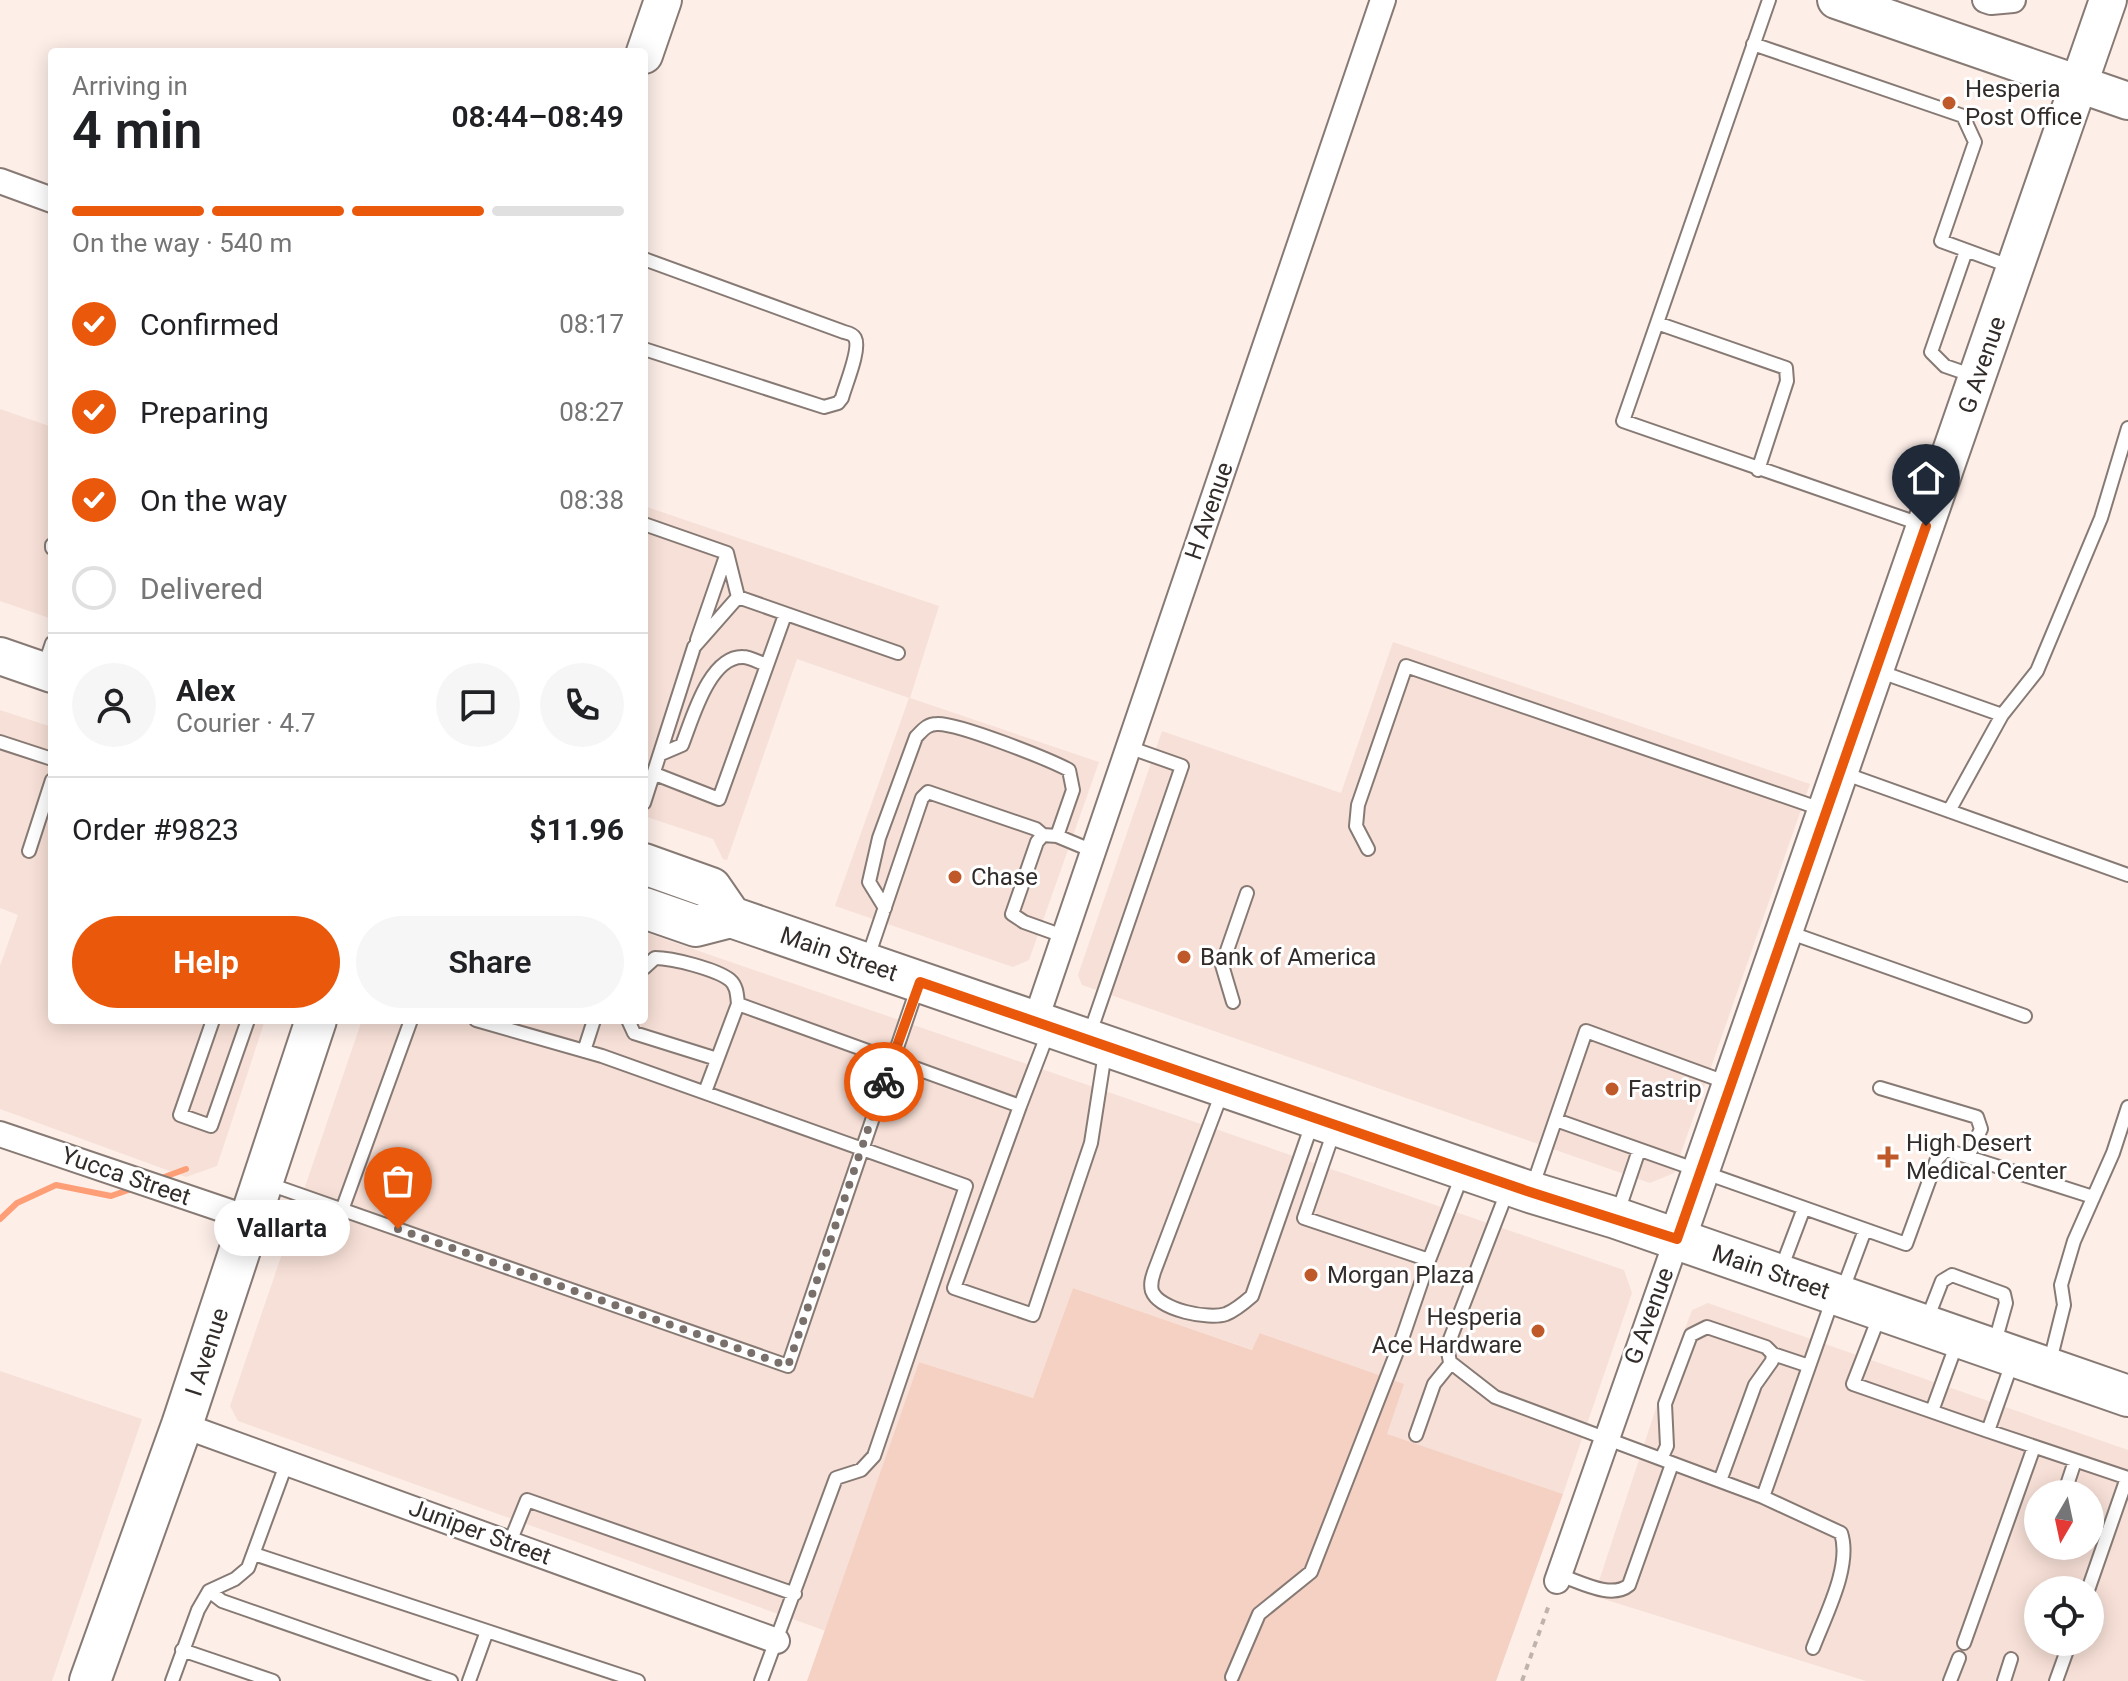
<!DOCTYPE html>
<html lang="en">
<head>
<meta charset="utf-8">
<style>
	:root { --surface:#fff; --page:#f6f6f6; --text:#202124; --muted:#757577; --line:#e0e0e0; --accent:#ea580c }
	body { margin:0; font-family:Roboto,sans-serif; background:var(--page); color:var(--text); height:100vh; display:flex; flex-direction:column; font-size:30px; white-space:nowrap }
	* { box-sizing:border-box; margin:0 }
	p { font-size:26px; color:var(--muted) }
	.icon { flex:none; width:44px; height:44px; fill:none; stroke:currentColor; stroke-width:2; stroke-linecap:round; stroke-linejoin:round }
	.map { position:relative; flex:1; overflow:hidden }
	.sheet { position:absolute; left:48px; top:48px; width:600px; height:976px; display:flex; flex-direction:column; background:var(--surface); border-radius:8px; box-shadow:0 4px 20px #0003 }
	.sheet>* { flex:none }
	.needle { width:52px; rotate:189deg }
	.buttons { position:absolute; left:2024px; top:1480px; display:grid; gap:16px }
	.buttons a { display:grid; place-items:center; width:80px; height:80px; border-radius:50%; background:var(--surface); box-shadow:0 4px 20px #0003; font-size:40px }
	.pin { position:absolute; display:grid; place-items:center; width:68px; height:68px; color:#fff; margin:-82px -34px; border-radius:50% 50% 50% 0; rotate:-45deg; box-shadow:0 0 8px #0007 }
	.pin .icon { rotate:45deg }
	.courier { position:absolute; display:grid; place-items:center; width:80px; height:80px; margin:-40px; border:6px solid #ea580c; border-radius:50%; background:#fff; color:#222; box-shadow:0 2px 10px #0007 }
	.bubble { position:absolute; height:56px; border-radius:28px; background:var(--surface); box-shadow:0 4px 20px #0003; font-size:26px; font-weight:600; line-height:56px; text-align:center }
	.headline em { font-style:normal; font-weight:600 }
	.headline div { display:flex; flex-direction:column-reverse }
	.headline { display:flex; align-items:center; justify-content:space-between; height:136px; padding:0 24px }
	h1 { font-size:52px; font-weight:600; line-height:60px }
	.bar { display:grid; grid-template-columns:repeat(4,1fr); gap:12px 8px; align-content:center; height:96px; padding:0 24px }
	.bar i { height:10px; border-radius:6px; background:var(--line) }
	.bar .current { background:var(--accent) }
	.bar p { grid-column:span 4 }
	.line { display:flex; align-items:center; gap:20px; padding:0 24px; border-top:2px solid var(--line) }
	.line div { flex:1 }
	.round { display:grid; place-items:center; flex:none; width:84px; height:84px; border-radius:42px; background:var(--page) }
	ol { padding:0 24px; list-style:none }
	li { display:flex; align-items:center; gap:24px; height:88px }
	li p { margin-inline-start:auto }
	li .icon { padding:8px; border-radius:50%; background:var(--accent); color:#fff; stroke-width:4 }
	li:last-child { color:var(--muted) }
	li i { width:44px; height:44px; border:4px solid var(--line); border-radius:50% }
	.action { display:flex; gap:16px; margin-top:auto; padding:16px 24px }
	.action a { flex:1; height:92px; border-radius:48px; background:var(--accent); color:#fff; font-size:32px; font-weight:600; line-height:92px; text-align:center }
	.action a+a { background:var(--page); color:var(--text) }
	.map>svg:first-child { display:block }
</style>
</head>
<body>
<div class="map">
<svg width="2128" height="1681" viewBox="0 0 2128 1681">
	<rect width="100%" height="100%" fill="#fdeee8"/>
	<path fill="#f7e0d7" fill-rule="evenodd" d="M0 409 52 427V619L0 601Z
		M644 506 939 606 910 698 1099 762 1029 960 1013 967 835 906 909 698 797 659 727 860 723 859 713 839 644 816Z
		M1393 642 1810 784 1674 1173 1650 1183 1082 985 1078 975 1162 731 1341 793Z
		M0 710 52 727V1020H265L217 1166 186 1177 0 1109V966L18 915 0 908Z
		M644 932 1624 1270 1632 1293 1563 1494 1386 1434 1403 1384 1261 1333 1253 1350 1073 1288 1033 1398 919 1362 826 1631 238 1421 230 1406 362 1020H644Z
		M1708 1303 2128 1450V1681H1866L1594 1596 1662 1390 1692 1310ZM2038 1494H2090V1546H2038ZM2038 1590H2090V1642H2038Z
		M0 1371 142 1419 52 1681H0Z"/>
	<path fill="#f4d1c3" d="M1073 1288 1252 1350 1260 1333 1404 1384 1387 1434 1563 1494 1496 1681H807L919 1362 1033 1398Z"/>
	<g fill="none" stroke-linecap="round" stroke-linejoin="round">
		<path stroke="#fe9e76" stroke-width="6" d="M159 1179 186 1169
			M0 1219 17 1203 56 1185 111 1196 134 1188"/>
		<defs>
			<path id="lane" d="M1769 0 1623 421 1923 525
				M1753 44 1963 116 1975 142 1941 241 2012 267
				M1966 251 1931 352 1945 366 1974 376
				M644 259 844 332C848 333 853 334 855 338 861 349 845 386 842 398L838 403 824 407 644 349
				M1657 323 1786 368 1787 381 1758 470
				M644 524 727 553
				M52 545V548
				M738 597 898 653
				M697 640 727 553
				M44 667 52 643
				M1878 671 2002 715 2037 671 2101 518 2128 428
				M0 742 52 759
				M661 754 682 745C692 720 709 656 743 657 750 657 760 663 767 665
				M1843 773 2128 875
				M655 774 719 799 785 615
				M644 803 694 647 738 597 727 553
				M1949 811 2002 715
				M1368 849 1356 826 1358 805 1406 666 1824 810
				M29 851 52 780
				M885 908 869 882 879 838 916 737C923 730 927 724 937 724 958 723 1048 759 1069 770L1073 790 1057 836
				M1788 932 2025 1016
				M1063 936 1024 922 1012 914 1037 842 1043 835 1057 836 1093 851
				M867 960 922 798 928 792 1036 829 1043 835
				M644 968 655 958C672 958 716 969 730 980 737 986 737 995 738 1004
				M1233 1002 1222 965 1247 893
				M213 1020 180 1115 211 1126 248 1020
				M476 1020 602 1056 966 1186 874 1456 861 1470 836 1478 761 1681
				M628 1020 634 1033 717 1059
				M1090 1033 1182 766 1128 747
				M584 1051 594 1020
				M1880 1088 1977 1117 1981 1129 1968 1157
				M1223 1090 1154 1272C1152 1278 1150 1284 1152 1291 1159 1310 1209 1320 1226 1314 1236 1310 1244 1303 1252 1296L1313 1121
				M705 1092 738 1004 1020 1106 1048 1033
				M1020 1106 954 1288 1033 1315 1091 1143 1105 1053
				M1556 1120 1906 1244 1937 1159 1946 1150 2093 1197
				M1335 1128 1304 1218 1429 1260 1463 1173
				M269 1184 788 1366 917 989
				M1532 1188 1586 1031 1728 1083
				M1507 1192 1447 1347 1450 1362 1495 1397 1661 1459
				M342 1210 411 1020
				M1617 1215 1639 1150
				M1781 1269 1804 1208
				M1843 1289 1865 1230
				M1879 1317 1853 1384 1988 1431
				M1926 1322 1942 1281 1952 1275 2004 1294 2006 1303 1995 1342
				M1773 1354 1809 1366
				M2013 1360 1988 1431 2128 1478
				M2049 1365 2064 1305 2061 1285 2074 1241 2113 1153 2128 1107
				M1932 1411 1958 1340
				M1416 1435 1434 1384 1451 1363
				M1720 1481 1661 1459 1667 1446 1665 1404 1691 1335 1707 1327 1766 1347 1773 1354 1772 1361 1755 1385 1720 1481 1763 1497 1832 1301
				M2064 1494 2075 1461
				M1763 1497 1841 1533C1852 1566 1825 1616 1813 1648
				M510 1542 527 1500 795 1594
				M254 1554 487 1631
				M1559 1575C1579 1581 1611 1600 1629 1585L1672 1464
				M2088 1590 2127 1478
				M209 1591 222 1601 451 1681
				M1964 1643 2034 1447
				M182 1650 273 1681
				M1232 1677 1259 1614 1311 1572 1403 1336 1429 1260
				M172 1681 198 1610 209 1591 235 1579 248 1568 287 1462
				M469 1681 487 1631 638 1681
				M1950 1681 1959 1658
				M2004 1681 2011 1659
				M2056 1681 2070 1642"/>
			<path id="street" d="M1985 0 1991 2 2013 0
				M0 181 52 200
				M1035 1022 1383 0
				M0 1134 251 1219
				M182 1425 777 1641
				M1557 1581 1677 1239"/>
			<path id="secondary" d="M1836 0 2128 101
				M644 55 663 0
				M0 656 52 674
				M1677 1239 2108 0"/>
			<path id="primary" d="M644 864 711 888 731 917
				M644 908 696 926 731 917 1530 1192 1616 1218 2128 1396
				M90 1681 182 1425 316 1020"/>
		</defs>
		<use href="#lane" stroke="#877a74" stroke-width="16"/>
		<use href="#street" stroke="#877a74" stroke-width="28"/>
		<use href="#secondary" stroke="#877a74" stroke-width="40"/>
		<use href="#primary" stroke="#877a74" stroke-width="44"/>
		<path stroke="#c0b3ae" stroke-width="4" stroke-dasharray="6 6" stroke-linecap="butt" d="M1522 1681 1550 1602"/>
		<use href="#lane" stroke="#fff" stroke-width="12"/>
		<use href="#street" stroke="#fff" stroke-width="24"/>
		<use href="#secondary" stroke="#fff" stroke-width="36"/>
		<use href="#primary" stroke="#fff" stroke-width="40"/>
	</g>
	<g fill="none" stroke-linecap="round" stroke-linejoin="round">
		<path stroke="#79706c" stroke-width="8" stroke-dasharray="0 14.4" d="M398 1229 788 1366 884 1082"/>
		<path stroke="#ea580c" stroke-width="10" d="M884 1082 920 982 1530 1192 1677 1239 1926 526"/>
	</g>
	<g fill="#bf592a" stroke="#fff" stroke-width="3">
		<circle cx="1949" cy="103" r="8"/>
		<circle cx="955" cy="877" r="8"/>
		<circle cx="1184" cy="957" r="8"/>
		<circle cx="1612" cy="1089" r="8"/>
		<path d="M1884 1145h8v8h8v8h-8v8h-8v-8h-8v-8h8z"/>
		<circle cx="1311" cy="1275" r="8"/>
		<circle cx="1538" cy="1331" r="8"/>
	</g>
	<g text-anchor="middle" dominant-baseline="central" stroke-width="6" stroke-linejoin="round" paint-order="stroke">
		<g font-size="24" fill="#322c2a" stroke="#fff" text-anchor="start">
			<text x="1965" y="89">Hesperia<tspan x="1965" dy="28">Post Office</tspan></text>
			<text x="971" y="877">Chase</text>
			<text x="1200" y="957">Bank of America</text>
			<text x="1628" y="1089">Fastrip</text>
			<text x="1906" y="1143">High Desert<tspan x="1906" dy="28">Medical Center</tspan></text>
			<text x="1327" y="1275">Morgan Plaza</text>
			<text x="1522" y="1317" text-anchor="end">Hesperia<tspan x="1522" dy="28">Ace Hardware</tspan></text>
		</g>
		<g font-size="24" fill="#322c2a" stroke="#fff">
			<text transform="translate(1982 365) rotate(-71)">G Avenue</text>
			<text transform="translate(1209 511) rotate(-71)">H Avenue</text>
			<text transform="translate(839 954) rotate(19)">Main Street</text>
			<text transform="translate(126 1176) rotate(19)">Yucca Street</text>
			<text transform="translate(1771 1272) rotate(19)">Main Street</text>
			<text transform="translate(1649 1316) rotate(-70)">G Avenue</text>
			<text transform="translate(207 1352) rotate(-72)">I Avenue</text>
			<text transform="translate(480 1532) rotate(20)">Juniper Street</text>
		</g>
	</g>
</svg>
<div class="buttons">
<a><svg class="needle" viewBox="-14 -14 28 28"><path d="M0-13l5 13h-10z" fill="#e53935"/><path d="M0 13l5-13h-10z" fill="#757577"/></svg></a>
<a><svg class="icon" aria-label="locate" viewBox="0 0 24 24"><circle cx="12" cy="12" r="6"/><path d="M12 2v4M12 18v4M2 12h4M18 12h4"/></svg></a>
</div>
<div class="pin" style="left:398px;top:1229px;background:#ea580c"><svg class="icon" aria-label="bag" viewBox="0 0 24 24"><path d="M5 8h14l-1 12H6zM9 8a3 3 0 0 1 6 0"/></svg></div>
<div class="pin" style="left:1926px;top:526px;background:#1f2937"><svg class="icon" aria-label="home" viewBox="0 0 24 24"><path d="M3 11l9-7 9 7M6 9v11h12V9"/></svg></div>
<div class="courier" style="left:884px;top:1082px"><svg class="icon" aria-label="bike" viewBox="0 0 24 24"><circle cx="6" cy="16" r="4"/><circle cx="18" cy="16" r="4"/><path d="M6 16l4-8h5l3 8M10 8l3 8H6M13 5h3"/></svg></div>
<div class="bubble" style="left:214px;top:1200px;width:136px">Vallarta</div>
<section class="sheet">
<div class="headline"><div><h1>4 min</h1><p>Arriving in</p></div><em>08:44–08:49</em></div>
<div class="bar"><i class="current"></i><i class="current"></i><i class="current"></i><i></i><p>On the way · 540 m</p></div>
<ol>
<li><svg class="icon" aria-label="check" viewBox="0 0 24 24"><path d="M5 12l5 5 9-10"/></svg>Confirmed<p>08:17</p></li>
<li><svg class="icon" aria-label="check" viewBox="0 0 24 24"><path d="M5 12l5 5 9-10"/></svg>Preparing<p>08:27</p></li>
<li><svg class="icon" aria-label="check" viewBox="0 0 24 24"><path d="M5 12l5 5 9-10"/></svg>On the way<p>08:38</p></li>
<li><i></i>Delivered</li>
</ol>
<div class="line" style="height:144px"><a class="round"><svg class="icon" aria-label="person" viewBox="0 0 24 24"><circle cx="12" cy="8" r="4"/><path d="M4 21q1-7 8-7t8 7"/></svg></a><div><b>Alex</b><p>Courier · 4.7</p></div><a class="round"><svg class="icon" aria-label="chat" viewBox="0 0 24 24"><path d="M4 5h16v11H9l-5 4z"/></svg></a><a class="round"><svg class="icon" aria-label="phone" viewBox="0 0 24 24"><path d="M5 4h4l2 5-3 2q2 4 5 5l2-3 5 2v4C11 20 4 13 5 4z"/></svg></a></div>
<div class="line" style="height:104px"><div>Order #9823</div><b>$11.96</b></div>
<div class="action"><a>Help</a><a>Share</a></div>
</section>
</div>
</body>
</html>
